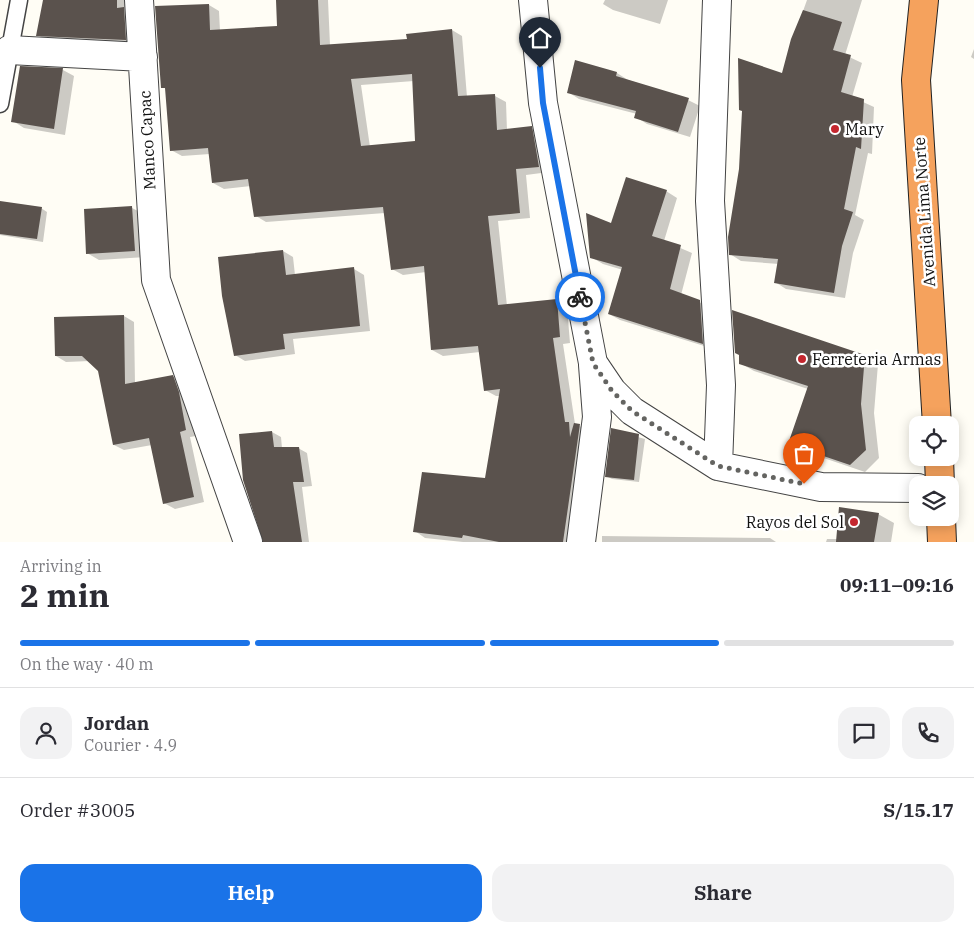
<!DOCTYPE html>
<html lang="en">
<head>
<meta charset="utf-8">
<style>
	:root { --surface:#fff; --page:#f2f2f3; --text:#2b2b33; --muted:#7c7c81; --line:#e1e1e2; --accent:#1a73e8 }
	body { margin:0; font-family:"IBM Plex Serif",serif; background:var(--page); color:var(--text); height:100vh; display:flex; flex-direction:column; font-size:19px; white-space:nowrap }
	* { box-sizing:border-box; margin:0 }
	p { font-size:16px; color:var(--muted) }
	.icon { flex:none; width:28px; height:28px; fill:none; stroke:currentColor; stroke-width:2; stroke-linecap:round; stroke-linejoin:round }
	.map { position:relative; height:542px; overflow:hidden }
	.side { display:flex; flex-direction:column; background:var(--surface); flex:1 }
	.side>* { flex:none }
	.controls { position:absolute; left:909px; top:416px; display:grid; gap:10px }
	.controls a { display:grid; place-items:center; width:50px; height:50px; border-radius:10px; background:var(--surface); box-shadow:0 2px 12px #0003; font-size:25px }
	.pin { position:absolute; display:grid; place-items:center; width:42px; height:42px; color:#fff; margin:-51px -21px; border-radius:50% 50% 50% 0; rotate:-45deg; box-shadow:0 0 5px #0007 }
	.pin .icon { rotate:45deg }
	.courier { position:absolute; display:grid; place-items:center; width:50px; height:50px; margin:-25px; border:4px solid #1a73e8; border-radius:50%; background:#fff; color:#222; box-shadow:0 1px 6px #0007 }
	.headline em { font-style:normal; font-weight:700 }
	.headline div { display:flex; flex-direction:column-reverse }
	.headline { display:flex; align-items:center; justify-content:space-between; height:85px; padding:0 20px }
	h1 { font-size:32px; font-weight:700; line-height:38px }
	.bar { display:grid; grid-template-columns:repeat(4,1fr); gap:8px 5px; align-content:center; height:60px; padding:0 20px }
	.bar i { height:6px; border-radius:4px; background:var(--line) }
	.bar .selected { background:var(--accent) }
	.bar p { grid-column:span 4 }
	.line { display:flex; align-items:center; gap:12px; padding:0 20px; border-top:1px solid var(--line) }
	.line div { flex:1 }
	.round { display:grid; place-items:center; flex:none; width:52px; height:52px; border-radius:15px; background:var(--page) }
	.button { display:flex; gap:10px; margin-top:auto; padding:10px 20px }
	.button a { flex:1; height:58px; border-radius:15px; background:var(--accent); color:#fff; font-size:20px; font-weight:700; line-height:58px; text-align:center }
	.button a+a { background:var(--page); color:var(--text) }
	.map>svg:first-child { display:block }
</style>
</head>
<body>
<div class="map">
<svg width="974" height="542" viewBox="0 0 974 542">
	<rect width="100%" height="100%" fill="#fffdf5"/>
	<path fill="#0003" fill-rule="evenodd" d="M45 0H125V9L132 14 134 45 46 40 38 35Z
		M277 0H328L330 45 408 40 452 30 462 36 467 97 495 96 506 102 507 131 531 128 542 134 549 172 526 175 530 218 498 221 507 306 556 301 567 307 570 343 563 344 575 424 590 431 575 542H463L425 538 415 531 486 479 500 396H496L485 390 480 352 443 356 432 350 426 272 403 275 392 269 385 213 266 222 256 216 251 186 224 189 213 183 210 154 182 156 171 150 166 89 163 87 209 5 219 11 220 31 278 27ZM414 81 416 142 370 147 361 85Z
		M605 0H668L660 24 613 10 603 4Z
		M807 0H862L845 55 862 63 852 97 874 107 872 154 868 153 855 215 864 220 853 253 845 298 786 289 775 282 779 264 741 261 730 254 793 39Z
		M974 49V59L971 57Z
		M21 68 63 70 74 76 65 135 24 128 13 121Z
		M617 73 628 80 688 100 700 106 690 137 647 124 636 117 637 114 579 99 568 92Z
		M666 191 677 198 664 241 692 253 681 295 711 307 714 349 620 320 609 314 623 270 603 264 591 257 612 224Z
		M0 202 41 208 47 212 43 242 0 235Z
		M132 208 144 214 146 257 99 260 87 253 85 210Z
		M283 251 293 257 295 275 354 269 364 275 370 331 293 339 295 354 245 361 235 355Z
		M124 316 134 322 135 384 172 376 183 382 189 399 196 436 190 437 204 502 175 509 164 503 152 445 124 450 114 445 99 370 90 361 66 362 56 356Z
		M864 356 878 364 874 413 879 458 865 472 803 451 789 443 808 389 754 371 740 363Z
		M612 430 645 439 639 482 612 479 606 476Z
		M272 432 281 437 282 448H298L307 453 312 486 302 487 309 542H265Z
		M878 514 894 523 891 542H826L827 539H838Z
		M602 536 770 538 776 542H602Z"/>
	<path fill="#5a524d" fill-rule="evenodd" d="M43 0H117V8L124 7 126 40 36 36Z
		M276 0H318L320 45 407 39 406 34 452 29 458 96 495 94 497 130 532 126 539 167 516 169 520 213 488 216 498 305 557 299 560 337 553 338 565 422H569L570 437 574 423 580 424 563 542H499L463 535 462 538 413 532 422 472 485 478 500 389 484 391 478 346 431 350 424 266 391 270 383 207 254 217 248 179 212 183 208 148 170 151 165 88H161L155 6 209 4 210 30 277 26ZM412 74 415 141 361 146 351 79Z
		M803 10 842 22 833 50 851 55 841 92 864 99 861 149 856 147 844 209 853 212 842 246 834 293 774 283 778 259 729 255 728 237 739 169 742 111 739 110 738 58 782 73 791 39Z
		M575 60 617 72 616 76 689 98 678 132 634 118 636 111 567 93Z
		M20 66 63 68 54 129 11 122Z
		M626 177 667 190 652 236 681 245 670 289 700 300 703 344 608 314 622 267 590 258 586 213 611 223Z
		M0 201 42 207 37 239 0 234Z
		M132 206 135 251 86 254 84 209Z
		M283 250 286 275 354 267 360 326 283 334 285 349 234 356 222 296 218 257Z
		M732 310 865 355 861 404 866 450 850 465 788 444 808 386 739 364V355L735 353Z
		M124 315 125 384 173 375 179 392 186 430 180 432 194 497 163 504 149 438 113 445 98 371 82 356H55L54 317Z
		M611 428 639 434 634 480 605 477Z
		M272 431 274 447H299L304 482H293L302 542H263L243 480 239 434Z
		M839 507 879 513 874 542H836Z"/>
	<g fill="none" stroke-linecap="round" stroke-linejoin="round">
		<defs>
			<path id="lane" d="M0 104 19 0"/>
			<path id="street" d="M139 0 156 280 248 542
				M533 0 543 103 593 363 612 391 632 411 718 466 821 487 918 488
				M717 0 710 201 721 385 718 466
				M9 50 143 57
				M581 542 597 417 593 365"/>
			<path id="highway" d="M924 0 916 80 937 425
				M939 458 940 485
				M941 518 942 542"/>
		</defs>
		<use href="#lane" stroke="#444" stroke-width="19"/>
		<use href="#street" stroke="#444" stroke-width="30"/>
		<use href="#highway" stroke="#222" stroke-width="30"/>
		<use href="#lane" stroke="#fff" stroke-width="16"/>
		<use href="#street" stroke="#fff" stroke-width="28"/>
		<use href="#highway" stroke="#f5a25d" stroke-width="28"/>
	</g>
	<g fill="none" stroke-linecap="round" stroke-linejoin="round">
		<path stroke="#646461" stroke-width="5" stroke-dasharray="0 9" d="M580 297 593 363 612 391 632 411 718 466 804 484"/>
		<path stroke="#1a73e8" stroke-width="6" d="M540 68 543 103 580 297"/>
	</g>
	<g fill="#c4262e" stroke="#fff" stroke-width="2">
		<circle cx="835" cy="129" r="5"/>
		<circle cx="802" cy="359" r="5"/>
		<circle cx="854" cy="522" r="5"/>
	</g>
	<g text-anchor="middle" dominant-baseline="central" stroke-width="5" stroke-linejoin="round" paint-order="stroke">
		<g font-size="16" fill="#111" stroke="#fff" text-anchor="start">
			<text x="845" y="129">Mary</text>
			<text x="812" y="359">Ferreteria Armas</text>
			<text x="844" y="522" text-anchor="end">Rayos del Sol</text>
		</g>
		<g font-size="16" fill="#111" stroke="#fff">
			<text transform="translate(147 140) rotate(-93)">Manco Capac</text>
			<text transform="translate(924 212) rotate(-94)">Avenida Lima Norte</text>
		</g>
	</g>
</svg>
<div class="controls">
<a><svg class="icon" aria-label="locate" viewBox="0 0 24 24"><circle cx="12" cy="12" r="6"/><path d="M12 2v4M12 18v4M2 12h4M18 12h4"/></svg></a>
<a><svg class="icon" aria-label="layers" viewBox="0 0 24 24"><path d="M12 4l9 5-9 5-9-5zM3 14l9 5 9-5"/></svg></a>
</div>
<div class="pin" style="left:804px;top:484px;background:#ea580c"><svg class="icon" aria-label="bag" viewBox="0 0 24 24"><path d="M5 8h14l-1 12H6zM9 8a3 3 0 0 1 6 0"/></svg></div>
<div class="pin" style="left:540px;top:68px;background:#1f2937"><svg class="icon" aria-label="home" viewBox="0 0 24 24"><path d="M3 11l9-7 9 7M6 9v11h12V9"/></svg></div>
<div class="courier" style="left:580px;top:297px"><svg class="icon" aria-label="bike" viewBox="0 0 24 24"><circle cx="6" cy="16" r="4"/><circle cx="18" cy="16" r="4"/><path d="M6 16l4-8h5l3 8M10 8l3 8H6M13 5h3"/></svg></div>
</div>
<section class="side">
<div class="headline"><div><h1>2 min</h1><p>Arriving in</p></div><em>09:11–09:16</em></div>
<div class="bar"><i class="selected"></i><i class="selected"></i><i class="selected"></i><i></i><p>On the way · 40 m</p></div>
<div class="line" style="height:90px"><a class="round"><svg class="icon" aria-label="person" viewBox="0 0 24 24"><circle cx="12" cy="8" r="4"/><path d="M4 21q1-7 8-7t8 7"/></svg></a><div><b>Jordan</b><p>Courier · 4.9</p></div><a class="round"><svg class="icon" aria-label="chat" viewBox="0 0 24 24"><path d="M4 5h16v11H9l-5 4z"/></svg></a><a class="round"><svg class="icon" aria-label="phone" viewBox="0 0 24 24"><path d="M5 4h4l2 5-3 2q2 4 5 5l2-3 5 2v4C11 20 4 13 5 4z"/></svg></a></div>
<div class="line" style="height:65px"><div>Order #3005</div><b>S/15.17</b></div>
<div class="button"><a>Help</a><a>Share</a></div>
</section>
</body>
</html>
